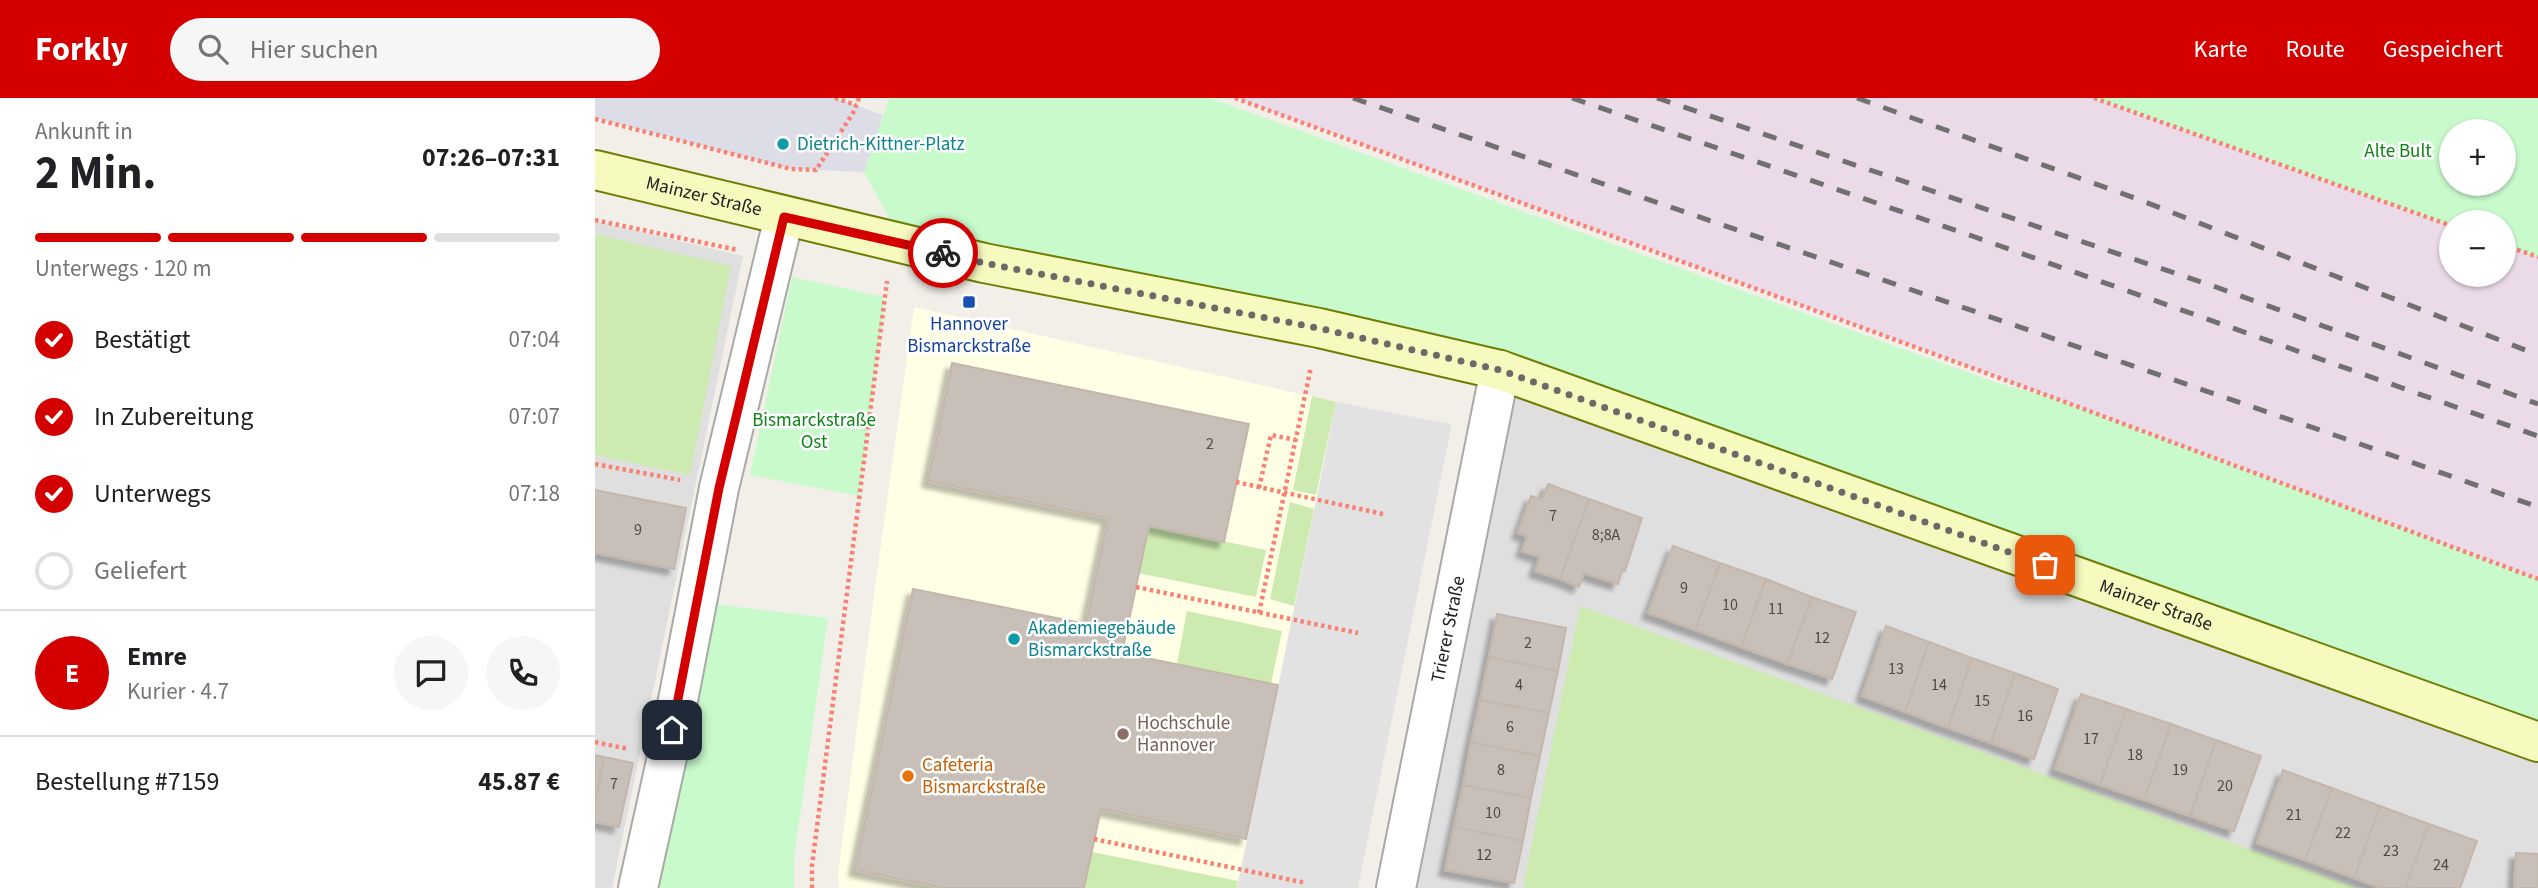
<!DOCTYPE html>
<html lang="de">
<head>
<meta charset="utf-8">
<style>
	:root { --surface:#fff; --page:#f6f6f6; --text:#202124; --muted:#757577; --line:#e0e0e0; --accent:#d40000 }
	body { margin:0; font-family:"Source Sans 3",sans-serif; background:var(--page); color:var(--text); height:100vh; display:flex; flex-direction:column; font-size:26px; white-space:nowrap }
	* { box-sizing:border-box; margin:0 }
	p { font-size:23px; color:var(--muted) }
	.icon { flex:none; width:38px; height:38px; fill:none; stroke:currentColor; stroke-width:2; stroke-linecap:round; stroke-linejoin:round }
	.map { position:relative; flex:1; overflow:hidden }
	.details { display:flex; flex-direction:column; background:var(--surface); width:595px }
	.details>* { flex:none }
	.tools { position:absolute; left:1844px; top:21px; display:grid; gap:14px }
	.tools a { display:grid; place-items:center; width:77px; height:77px; border-radius:50%; background:var(--surface); box-shadow:0 2px 5px #0004; font-size:35px }
	.pin { position:absolute; display:grid; place-items:center; width:60px; height:60px; color:#fff; margin:-30px; border-radius:14px; box-shadow:0 4px 10px #0006 }
	.courier { position:absolute; display:grid; place-items:center; width:70px; height:70px; margin:-35px; border:5px solid #d40000; border-radius:50%; background:#fff; color:#222; box-shadow:0 2px 9px #0007 }
	.head em { font-style:normal; font-weight:700 }
	.head div { display:flex; flex-direction:column-reverse }
	.head { display:flex; align-items:center; justify-content:space-between; height:119px; padding:0 35px }
	h1 { font-size:46px; font-weight:700; line-height:52px }
	.bar { display:grid; grid-template-columns:repeat(4,1fr); gap:10px 7px; align-content:center; height:84px; padding:0 35px }
	.bar i { height:9px; border-radius:5px; background:var(--line) }
	.bar .current { background:var(--accent) }
	.bar p { grid-column:span 4 }
	.line { display:flex; align-items:center; gap:18px; padding:0 35px; border-top:2px solid var(--line) }
	.line div { flex:1 }
	.round { display:grid; place-items:center; flex:none; width:74px; height:74px; border-radius:37px; background:var(--page) }
	ol { padding:0 35px; list-style:none }
	li { display:flex; align-items:center; gap:21px; height:77px }
	li p { margin-inline-start:auto }
	li .icon { padding:7px; border-radius:50%; background:var(--accent); color:#fff; stroke-width:4 }
	li:last-child { color:var(--muted) }
	li i { width:38px; height:38px; border:4px solid var(--line); border-radius:50% }
	header { display:flex; align-items:center; gap:42px; box-sizing:border-box; height:98px; padding:0 35px; background:var(--accent); color:#fff }
	header strong { font-size:33px }
	nav { display:flex; gap:38px; margin-inline-start:auto; font-size:24px }
	.search { width:490px; height:63px; background:var(--page); display:flex; align-items:center; gap:18px; box-sizing:border-box; padding:0 24px; border-radius:38px; color:var(--muted); font-size:26px }
	main { display:flex; flex:1; min-height:0 }
	.map>svg:first-child { display:block }
</style>
</head>
<body>
<header>
<strong>Forkly</strong>
<div class="search"><svg class="icon" aria-label="search" viewBox="0 0 24 24"><circle cx="10" cy="10" r="6"/><path d="M15 15l6 6"/></svg>Hier suchen</div>
<nav><a>Karte</a><a>Route</a><a>Gespeichert</a></nav>
</header>
<main>
<section class="details">
<div class="head"><div><h1>2 Min.</h1><p>Ankunft in</p></div><em>07:26–07:31</em></div>
<div class="bar"><i class="current"></i><i class="current"></i><i class="current"></i><i></i><p>Unterwegs · 120 m</p></div>
<ol>
<li><svg class="icon" aria-label="check" viewBox="0 0 24 24"><path d="M5 12l5 5 9-10"/></svg>Bestätigt<p>07:04</p></li>
<li><svg class="icon" aria-label="check" viewBox="0 0 24 24"><path d="M5 12l5 5 9-10"/></svg>In Zubereitung<p>07:07</p></li>
<li><svg class="icon" aria-label="check" viewBox="0 0 24 24"><path d="M5 12l5 5 9-10"/></svg>Unterwegs<p>07:18</p></li>
<li><i></i>Geliefert</li>
</ol>
<div class="line" style="height:126px"><b class="round" style="background:var(--accent);color:#fff">E</b><div><b>Emre</b><p>Kurier · 4.7</p></div><a class="round"><svg class="icon" aria-label="chat" viewBox="0 0 24 24"><path d="M4 5h16v11H9l-5 4z"/></svg></a><a class="round"><svg class="icon" aria-label="phone" viewBox="0 0 24 24"><path d="M5 4h4l2 5-3 2q2 4 5 5l2-3 5 2v4C11 20 4 13 5 4z"/></svg></a></div>
<div class="line" style="height:91px"><div>Bestellung #7159</div><b>45.87 €</b></div>
</section>
<div class="map">
<svg width="1943" height="790" viewBox="0 0 1943 790">
	<defs>
		<filter id="shadow"><feDropShadow dx="-6" dy="6" stdDeviation="2" flood-color="#0004"/></filter>
	</defs>
	<rect width="100%" height="100%" fill="#f2efe9"/>
	<path fill="#e0dfdf" d="M0 123 148 158 17 790H0Z
		M905 272 1943 644V790H801Z"/>
	<path fill="#ebdbe8" d="M640 0H1499L1857 128V177H1909V147L1943 159V481L1462 301Z"/>
	<path fill="#ffffe5" d="M319 209 741 304 857 326 763 790H244L243 776 279 497Z"/>
	<path fill="#cdebb0" d="M0 136 136 168 95 377 0 357Z
		M717 298 741 304 721 397 698 392Z
		M695 404 719 411 699 508 675 501Z
		M554 428 671 452 661 499 543 475Z
		M985 508 1761 790H928Z
		M592 513 687 533 676 586 582 566Z
		M497 754 643 783 642 790H489Z"/>
	<path fill="#c8facc" fill-rule="evenodd" d="M294 0H615L1402 285 1462 301 1943 481V643L910 259 394 151 296 124 269 74Z
		M1499 0H1943V159L1909 147V124H1857V128ZM1909 33V86H1857V33Z
		M197 179 290 199 264 398 155 377Z
		M119 506 233 520 199 760V790H63Z"/>
	<path fill="#e2e2e2" d="M741 304 857 326 763 790H642Z"/>
	<path fill="#dddde8" d="M0 0H240L288 17 269 74 196 71 0 20Z"/>
	<path fill="#c7bfb8" stroke="#c4b6ab" stroke-width="2" filter="url(#shadow)" d="M357 265 654 326 629 444 554 428 527 555 683 587 651 741 506 711 489 790H348L260 772 318 491 491 526 513 420 333 383Z
		M953 386 994 401 965 481 940 473 945 459 927 453 932 438 923 435 936 398 947 402Z
		M0 392 91 410 79 471 0 455Z
		M994 401 1047 420 1030 473 1027 472 1023 486 989 475 984 489 965 481Z
		M1078 448 1125 465 1100 532 1053 515Z
		M1125 465 1171 481 1146 549 1100 532Z
		M1171 481 1217 499 1192 566 1146 549Z
		M1217 499 1261 514 1237 581 1192 566Z
		M902 516 971 530 963 573 894 559Z
		M1291 528 1334 544 1310 614 1267 598Z
		M1334 544 1377 560 1353 630 1310 614Z
		M894 559 963 573 954 615 885 602Z
		M1377 560 1420 575 1396 645 1353 630Z
		M1420 575 1463 591 1439 661 1396 645Z
		M1486 596 1531 611 1505 687 1460 671Z
		M885 602 954 615 945 658 876 644Z
		M1531 611 1576 626 1549 702 1505 687Z
		M1576 626 1621 642 1595 718 1549 702Z
		M1621 642 1666 658 1639 733 1595 718Z
		M876 644 945 658 936 700 868 687Z
		M0 657 9 659 0 706Z
		M9 659 38 665 24 729 0 724V706Z
		M1688 672 1737 690 1710 762 1662 745Z
		M868 687 936 700 928 743 859 729Z
		M1737 690 1785 708 1759 780 1710 762Z
		M1785 708 1834 726 1810 790H1786L1759 780Z
		M1834 726 1882 743 1865 790H1810Z
		M859 729 928 743 919 785 850 772Z
		M1921 755 1943 756V790H1919Z"/>
	<g fill="none" stroke-linecap="round" stroke-linejoin="round">
		<defs>
			<g id="street">
				<path d="M43 790 72 659 124 390 189 119"/>
				<path id="s1" d="M801 790 905 272"/>
			</g>
			<g id="secondary">
				<path id="s2" d="M0 72 389 165 724 230 905 272 1943 644"/>
			</g>
		</defs>
		<use href="#street" stroke="#a9a9a9" stroke-width="42"/>
		<use href="#secondary" stroke="#707d05" stroke-width="42"/>
		<path stroke="#fa8072" stroke-width="4.5" stroke-dasharray="3.5 3.5" stroke-linecap="butt" d="M240 0 261 7
			M640 0 1462 301 1943 481
			M1499 0 1857 128
			M0 21 196 71 221 72 258 15 264 0
			M0 122 143 152
			M1909 147 1943 159
			M0 366 85 382
			M641 384 788 416
			M664 390 676 337 701 342
			M541 489 763 535
			M664 515 716 269
			M0 644 33 651
			M499 741 711 785
			M217 790V768L292 183"/>
		<use href="#street" stroke="#fff" stroke-width="38"/>
		<use href="#secondary" stroke="#f7fabf" stroke-width="38"/>
		<path stroke="#707070" stroke-width="5" stroke-dasharray="14 14" stroke-linecap="butt" d="M758 0 1748 340 1943 409
			M977 0 1380 139 1943 338
			M1062 0 1621 189 1943 306
			M1262 0 1545 102 1943 257"/>
	</g>
	<g fill="none" stroke-linecap="round" stroke-linejoin="round">
		<path stroke="#6b6a68" stroke-width="7" stroke-dasharray="0 12.6" d="M348 155 389 165 723 230 905 272 1450 467"/>
		<path stroke="#d40000" stroke-width="9" d="M77 632 124 390 189 119 348 155"/>
	</g>
	<g fill="#0f9aa8" stroke="#fff" stroke-width="2.5">
		<circle cx="188" cy="46" r="7"/>
		<circle cx="419" cy="541" r="7"/>
	</g>
	<rect fill="#1a4fb4" stroke="#fff" stroke-width="2.5" x="367" y="197" width="14" height="14" rx="3.5"/>
	<circle fill="#8d6e63" stroke="#fff" stroke-width="2.5" cx="528" cy="636" r="7"/>
	<circle fill="#e8710a" stroke="#fff" stroke-width="2.5" cx="313" cy="678" r="7"/>
	<g text-anchor="middle" dominant-baseline="central" stroke-width="5" stroke-linejoin="round" paint-order="stroke">
		<g font-size="16" fill="#4b4948">
			<text x="615" y="346">2</text>
			<text x="958" y="418">7</text>
			<text x="43" y="432">9</text>
			<text x="1011" y="437">8;8A</text>
			<text x="1089" y="490">9</text>
			<text x="1135" y="507">10</text>
			<text x="1181" y="511">11</text>
			<text x="1227" y="540">12</text>
			<text x="933" y="545">2</text>
			<text x="1301" y="571">13</text>
			<text x="924" y="587">4</text>
			<text x="1344" y="587">14</text>
			<text x="1387" y="603">15</text>
			<text x="1430" y="618">16</text>
			<text x="915" y="629">6</text>
			<text x="1496" y="641">17</text>
			<text x="1540" y="657">18</text>
			<text x="906" y="672">8</text>
			<text x="1585" y="672">19</text>
			<text x="19" y="686">7</text>
			<text x="1630" y="688">20</text>
			<text x="898" y="715">10</text>
			<text x="1699" y="717">21</text>
			<text x="1748" y="735">22</text>
			<text x="1796" y="753">23</text>
			<text x="889" y="757">12</text>
			<text x="1846" y="767">24</text>
		</g>
		<g font-size="19" fill="#0d838f" stroke="#fff" text-anchor="start">
			<text x="202" y="46">Dietrich-Kittner-Platz</text>
			<text x="433" y="530">Akademiegebäude<tspan x="433" dy="22">Bismarckstraße</tspan></text>
		</g>
		<g font-size="19" fill="#0c8416" stroke="#fff">
			<text x="1803" y="53">Alte Bult</text>
			<text x="219" y="322">Bismarckstraße<tspan x="219" dy="22">Ost</tspan></text>
		</g>
		<g font-size="19" fill="#222" stroke="#fff">
			<text stroke="none"><textPath href="#s2" startOffset="112">Mainzer Straße</textPath></text>
			<text stroke="none"><textPath href="#s2" startOffset="1624">Mainzer Straße</textPath></text>
			<text stroke="none"><textPath href="#s1" startOffset="264">Trierer Straße</textPath></text>
		</g>
		<g font-size="19" fill="#164399" stroke="#fff">
			<text x="374" y="226">Hannover<tspan x="374" dy="22">Bismarckstraße</tspan></text>
		</g>
		<g font-size="19" fill="#785e54" stroke="#fff" text-anchor="start">
			<text x="542" y="625">Hochschule<tspan x="542" dy="22">Hannover</tspan></text>
		</g>
		<g font-size="19" fill="#c56008" stroke="#fff" text-anchor="start">
			<text x="327" y="667">Cafeteria<tspan x="327" dy="22">Bismarckstraße</tspan></text>
		</g>
	</g>
</svg>
<div class="tools">
<a>+</a>
<a>−</a>
</div>
<div class="pin" style="left:1450px;top:467px;background:#ea580c"><svg class="icon" aria-label="bag" viewBox="0 0 24 24"><path d="M5 8h14l-1 12H6zM9 8a3 3 0 0 1 6 0"/></svg></div>
<div class="pin" style="left:77px;top:632px;background:#1f2937"><svg class="icon" aria-label="home" viewBox="0 0 24 24"><path d="M3 11l9-7 9 7M6 9v11h12V9"/></svg></div>
<div class="courier" style="left:348px;top:155px"><svg class="icon" aria-label="bike" viewBox="0 0 24 24"><circle cx="6" cy="16" r="4"/><circle cx="18" cy="16" r="4"/><path d="M6 16l4-8h5l3 8M10 8l3 8H6M13 5h3"/></svg></div>
</div>
</main>
</body>
</html>
